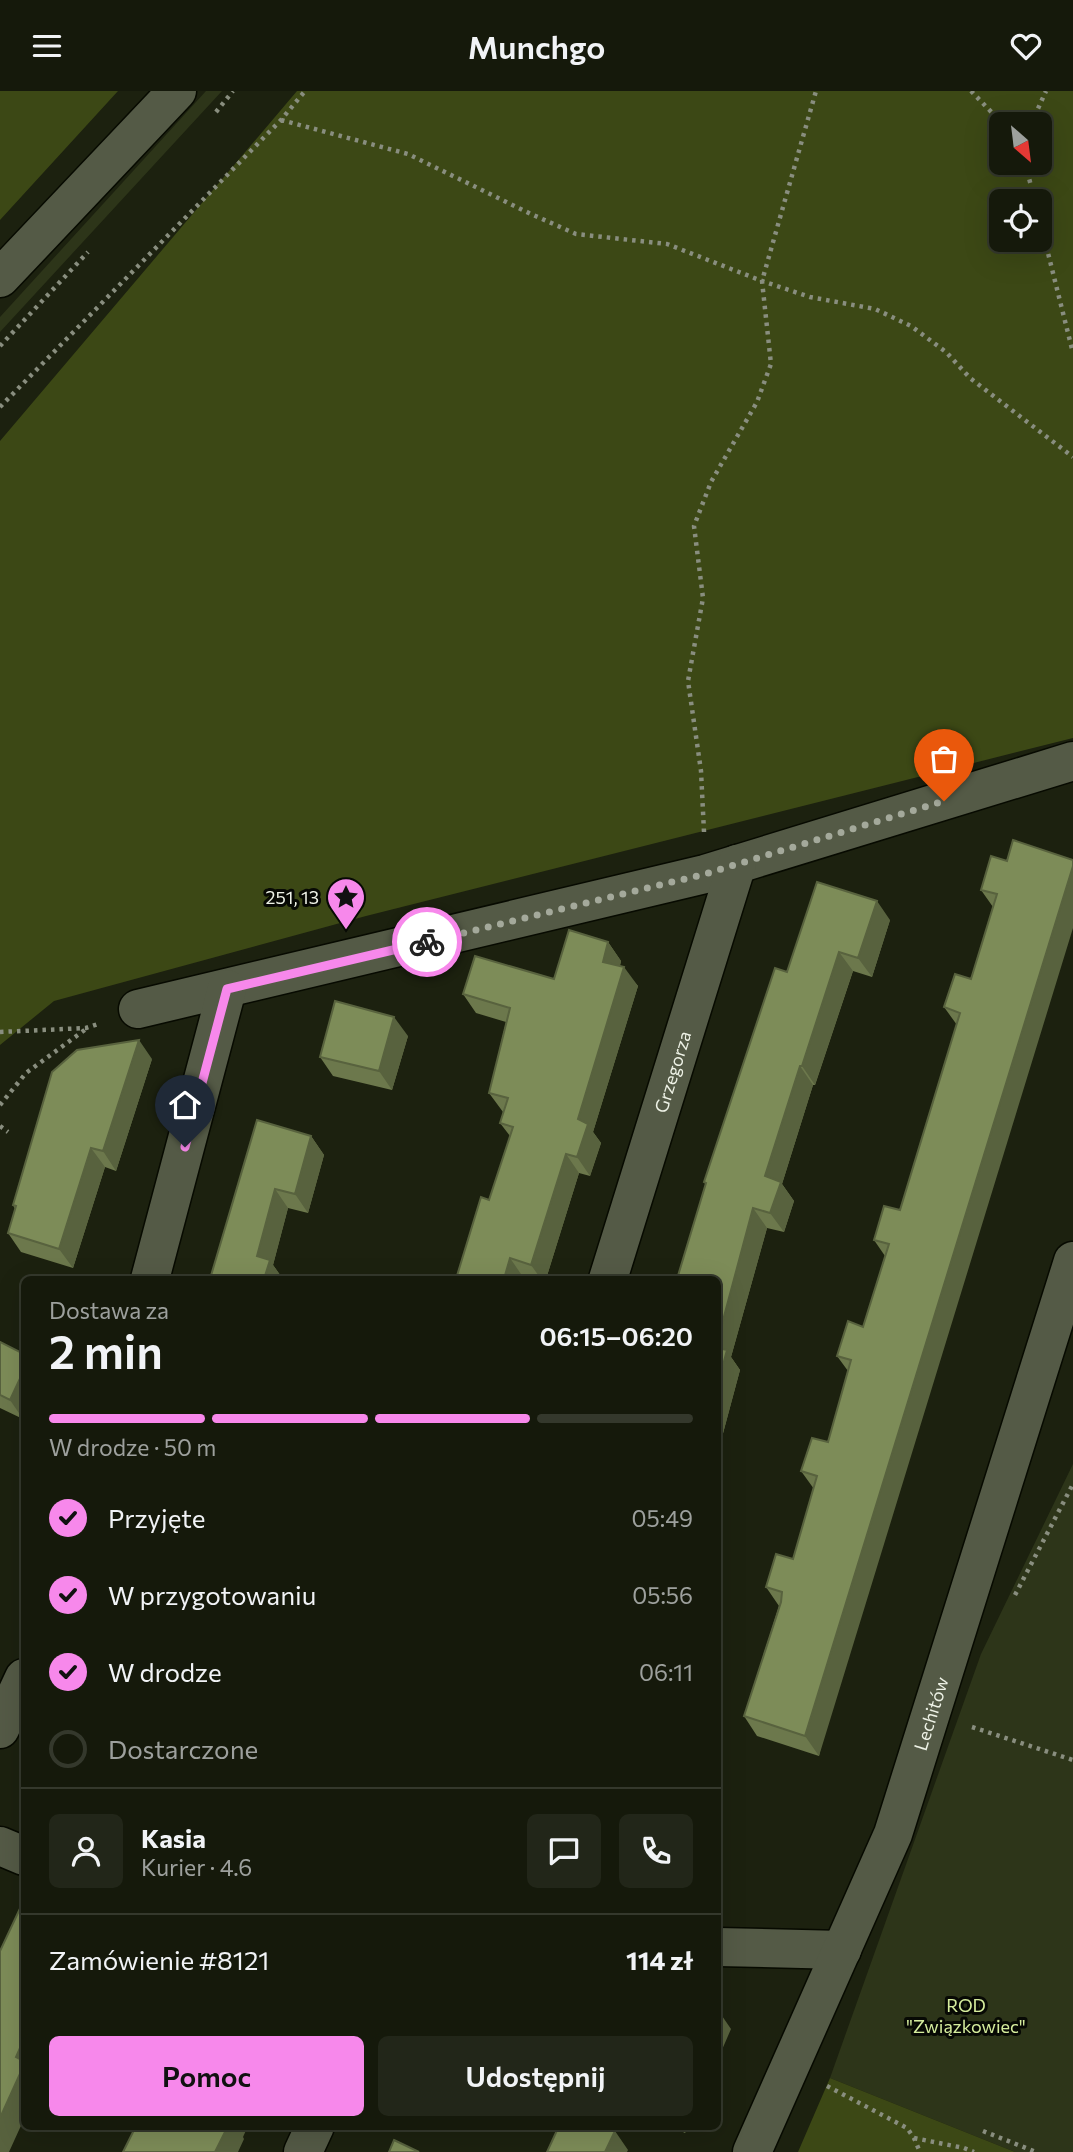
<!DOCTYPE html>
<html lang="pl">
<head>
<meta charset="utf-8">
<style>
	:root { --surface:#15190b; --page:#222619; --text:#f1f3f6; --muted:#9da09d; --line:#34382c; --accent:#f788eb }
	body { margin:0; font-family:Commissioner,sans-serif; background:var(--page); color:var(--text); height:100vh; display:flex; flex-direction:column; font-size:26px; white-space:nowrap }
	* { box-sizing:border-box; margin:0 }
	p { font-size:23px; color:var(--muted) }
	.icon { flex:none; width:38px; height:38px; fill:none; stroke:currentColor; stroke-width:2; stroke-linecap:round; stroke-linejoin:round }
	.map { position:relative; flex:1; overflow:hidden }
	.side { position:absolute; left:21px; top:1185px; width:700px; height:854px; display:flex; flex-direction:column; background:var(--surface); border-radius:10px; box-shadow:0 7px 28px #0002,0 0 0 2px var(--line) }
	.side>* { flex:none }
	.needle { width:46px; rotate:152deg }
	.buttons { position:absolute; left:989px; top:21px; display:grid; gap:14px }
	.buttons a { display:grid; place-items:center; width:63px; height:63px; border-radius:10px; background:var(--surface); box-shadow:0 7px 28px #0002,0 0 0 2px var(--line); font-size:35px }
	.pin { position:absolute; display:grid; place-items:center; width:60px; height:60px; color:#fff; margin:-72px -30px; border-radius:50% 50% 50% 0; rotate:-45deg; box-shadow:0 0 7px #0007 }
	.pin .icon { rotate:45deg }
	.courier { position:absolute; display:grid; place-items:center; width:70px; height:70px; margin:-35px; border:5px solid #f788eb; border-radius:50%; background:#fff; color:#222; box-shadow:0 2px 9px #0007 }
	.summary em { font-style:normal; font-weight:600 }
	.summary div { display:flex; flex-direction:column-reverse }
	.summary { display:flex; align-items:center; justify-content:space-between; height:119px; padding:0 28px }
	h1 { font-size:46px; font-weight:600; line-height:52px }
	.bar { display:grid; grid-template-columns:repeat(4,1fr); gap:10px 7px; align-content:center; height:84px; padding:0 28px }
	.bar i { height:9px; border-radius:5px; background:var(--line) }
	.bar .selected { background:var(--accent) }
	.bar p { grid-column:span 4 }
	.line { display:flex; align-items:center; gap:18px; padding:0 28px; border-top:2px solid var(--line) }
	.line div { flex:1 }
	.round { display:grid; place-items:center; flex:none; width:74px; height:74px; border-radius:10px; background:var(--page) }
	ol { padding:0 28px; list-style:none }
	li { display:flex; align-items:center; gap:21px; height:77px }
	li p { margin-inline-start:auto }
	li .icon { padding:7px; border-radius:50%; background:var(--accent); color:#111; stroke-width:4 }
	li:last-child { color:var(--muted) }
	li i { width:38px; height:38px; border:4px solid var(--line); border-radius:50% }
	.action { display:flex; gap:14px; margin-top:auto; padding:14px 28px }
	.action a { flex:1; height:80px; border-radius:10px; background:var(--accent); color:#111; font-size:28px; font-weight:600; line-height:80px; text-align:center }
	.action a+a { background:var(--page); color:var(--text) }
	header { display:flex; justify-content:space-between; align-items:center; height:91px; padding:0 28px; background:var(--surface); font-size:32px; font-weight:600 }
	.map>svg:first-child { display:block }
</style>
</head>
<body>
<header><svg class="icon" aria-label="menu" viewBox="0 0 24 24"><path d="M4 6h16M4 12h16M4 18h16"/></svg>Munchgo<svg class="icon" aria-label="heart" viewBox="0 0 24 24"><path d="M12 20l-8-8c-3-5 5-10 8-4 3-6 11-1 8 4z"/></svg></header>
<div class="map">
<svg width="1073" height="2061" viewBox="0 0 1073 2061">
	<rect width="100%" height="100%" fill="#1c210f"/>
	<path fill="#2d3519" d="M206 0H222L0 241V226Z
		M1073 1373V2061H1015L830 1987 981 1563Z"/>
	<path fill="#3c4815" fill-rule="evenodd" d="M0 0H118L0 129Z
		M297 0H1073V647L366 825 54 910 0 954V350ZM1040 33V72H1001V33ZM1040 110V149H1001V110Z
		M830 1987 1015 2061H798Z"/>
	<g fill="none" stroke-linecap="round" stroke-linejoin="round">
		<defs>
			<g id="minor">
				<path d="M0 187 177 0"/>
				<path d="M138 918 705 783 1073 670"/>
				<path d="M150 1188 227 898"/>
				<path id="s1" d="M608 1188 737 773"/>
				<path d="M0 1638 24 1587"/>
				<path d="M0 1755 24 1765"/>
				<path d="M718 1856 842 1859"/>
				<path d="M303 2061 315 2035"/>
				<path id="s2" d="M752 2061 893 1743 1073 1170"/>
			</g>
		</defs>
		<use href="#minor" stroke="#070a00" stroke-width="41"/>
		<path stroke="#898e7f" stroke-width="4.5" stroke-dasharray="3.5 5" stroke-linecap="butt" d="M971 0 1003 33
			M216 21 233 0
			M281 29 408 63 531 123 576 143 667 153 762 190 810 206 875 218 911 235 946 261 970 287 1073 366
			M1031 33 1046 0
			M1025 72 1035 110
			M1040 130 1073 262
			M0 255 88 161
			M0 316 281 29 305 0
			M704 741 701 680 688 590 703 507 694 435 711 391 757 311 771 273 762 190 816 0
			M0 941 86 937 98 933
			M0 1014 26 982 86 938
			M0 1035 8 1041
			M1015 1504 1073 1393
			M972 1636 1073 1669
			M827 1995 907 2037 914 2047 920 2061
			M983 2040 1036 2061
			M914 2047 964 2057 974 2061"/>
		<use href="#minor" stroke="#545a46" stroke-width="38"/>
	</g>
	<path fill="#6c784c" d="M1007 770 819 1665 757 1645 744 1625 779 1515 766 1496 793 1468 814 1398 801 1380 828 1351 848 1280 837 1265 863 1236 885 1165 874 1149 900 1119 957 934 944 916 971 888 993 816 981 799Z
		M890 829 872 886 853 880 815 994H813L782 1093 794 1110 784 1141 767 1137 731 1266 740 1279 718 1361V1188L706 1093 704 1091 787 881Z
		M608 851 621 870 620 875 638 895 593 1041 601 1052 590 1085 579 1082 546 1188H530L523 1186 456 1188 489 1109 510 1045 500 1032 503 1021 489 1002 506 931 476 922 463 903 554 888Z
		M408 945 392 999 333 985 320 966Z
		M152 968 116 1080 105 1076 73 1177 21 1161 8 1142 15 1118 13 1114Z
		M311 1045 324 1064 308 1122 288 1117 273 1174 283 1188H210Z
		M0 1251 23 1328 0 1317Z
		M671 2035H688L685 2042Z"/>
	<path fill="#58623e" d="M1073 775V837L819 1665 805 1645Z
		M877 810 890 829 872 886 858 867Z
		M608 851 621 870 616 889 603 871Z
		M839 861 853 880 815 994 802 975Z
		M624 876 638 895 593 1041 601 1052 590 1085 577 1066 578 1028Z
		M394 926 408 945 392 999 379 980Z
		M139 949 152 968 116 1080 103 1060Z
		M800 975 813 994 782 1093 794 1110 784 1141 770 1122 765 1085Z
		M311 1045 324 1064 308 1122 295 1103Z
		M91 1057 105 1076 73 1177 59 1158Z
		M566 1063 579 1082 546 1188H541L531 1174Z
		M275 1098 288 1117 273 1174 283 1188H264L257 1165Z
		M753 1117 767 1137 731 1266 740 1279 718 1361V1248Z
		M510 1167 523 1186V1188H504Z
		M24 1279V1325L23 1328 10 1309Z
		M718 1919 731 1938 718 1968Z
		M24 1948V2028L9 2061H0V2027L16 1966Z
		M228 2035H248L243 2046 244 2048 238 2061H215Z
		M680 2035H688L685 2042Z
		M615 2040 628 2059 627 2061H605Z"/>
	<path fill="#7d8c58" stroke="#58623e" stroke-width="2" d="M1013 749 1073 769V775L805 1645 744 1625 781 1511 782 1501 766 1496 776 1463 793 1468 817 1385 801 1380 812 1347 828 1351 851 1269 837 1265 848 1230 863 1236 889 1153 874 1149 884 1115 900 1119 960 922 944 916 955 883 971 888 997 803 981 799 991 765 1007 770Z
		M817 791 877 810 858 867 839 861 802 975H800L765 1085 781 1091 770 1122 753 1117 718 1248V1188H677L706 1092 704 1091 775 877 787 881Z
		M569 839 608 851 603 871 624 876 578 1028 588 1033 577 1066 566 1063 531 1174 510 1167 504 1188H456L481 1106 489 1109 513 1036 500 1032 508 1007 489 1002 510 917 463 903 475 865 554 888Z
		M335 910 394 926 379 980 320 966Z
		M139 949 103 1060 91 1057 59 1158 8 1142 16 1115 13 1114 52 981 77 959Z
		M257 1029 311 1045 295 1103 275 1098 257 1165 270 1169 264 1188H210Z
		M0 1251 24 1263V1279L10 1309 0 1304Z
		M718 1257 727 1259 718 1293Z
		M24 1809V1948L16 1966 24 1970V1974L0 2027V1860Z
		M136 2035H228L215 2061H123Z
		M559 2035H604L615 2040 605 2061H547Z
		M394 2049 419 2061H389Z"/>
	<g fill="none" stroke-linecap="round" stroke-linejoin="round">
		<path stroke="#a4a99b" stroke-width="7" stroke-dasharray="0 12.6" d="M427 851 705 783 944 710"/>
		<path stroke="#f788eb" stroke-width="9" d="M185 1056 227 898 427 851"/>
	</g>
	<defs>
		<symbol id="sight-pin" viewBox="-11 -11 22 30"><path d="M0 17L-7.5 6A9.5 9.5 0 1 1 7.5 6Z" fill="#f788eb" stroke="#070904"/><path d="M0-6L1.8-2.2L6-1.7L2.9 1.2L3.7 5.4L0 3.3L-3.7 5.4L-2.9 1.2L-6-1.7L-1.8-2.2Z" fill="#111"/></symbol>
	</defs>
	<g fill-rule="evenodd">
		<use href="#sight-pin" x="324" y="784" width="44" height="60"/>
	</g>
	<g text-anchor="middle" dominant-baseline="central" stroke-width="6" stroke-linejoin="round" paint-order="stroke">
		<g font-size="18" fill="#eef2e6" stroke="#070904" text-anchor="end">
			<text x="319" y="806">251, 13</text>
		</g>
		<g font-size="18" fill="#eef2e6" stroke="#070904">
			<text stroke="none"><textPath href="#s1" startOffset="217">Grzegorza</textPath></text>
			<text stroke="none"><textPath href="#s2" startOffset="474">Lechitów</textPath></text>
		</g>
		<g font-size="18" fill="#d6ed9d" stroke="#070904">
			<text x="966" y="1914">ROD<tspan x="966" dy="21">"Związkowiec"</tspan></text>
		</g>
	</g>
</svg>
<div class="buttons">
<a><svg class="needle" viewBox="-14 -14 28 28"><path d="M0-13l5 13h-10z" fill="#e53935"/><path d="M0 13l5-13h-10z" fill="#9da09d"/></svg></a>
<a><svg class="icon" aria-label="locate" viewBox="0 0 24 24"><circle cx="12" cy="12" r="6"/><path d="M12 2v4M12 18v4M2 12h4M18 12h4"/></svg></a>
</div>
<div class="pin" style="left:944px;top:710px;background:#ea580c"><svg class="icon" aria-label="bag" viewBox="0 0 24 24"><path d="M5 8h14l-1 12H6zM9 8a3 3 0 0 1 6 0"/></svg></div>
<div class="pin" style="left:185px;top:1056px;background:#1f2937"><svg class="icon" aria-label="home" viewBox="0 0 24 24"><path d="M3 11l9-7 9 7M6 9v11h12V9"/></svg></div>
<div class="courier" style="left:427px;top:851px"><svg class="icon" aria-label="bike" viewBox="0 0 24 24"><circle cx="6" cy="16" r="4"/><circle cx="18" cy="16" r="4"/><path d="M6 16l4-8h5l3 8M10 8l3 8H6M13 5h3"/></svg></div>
<section class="side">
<div class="summary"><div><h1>2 min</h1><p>Dostawa za</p></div><em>06:15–06:20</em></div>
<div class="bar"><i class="selected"></i><i class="selected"></i><i class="selected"></i><i></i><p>W drodze · 50 m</p></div>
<ol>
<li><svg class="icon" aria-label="check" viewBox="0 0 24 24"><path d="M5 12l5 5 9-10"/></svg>Przyjęte<p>05:49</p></li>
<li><svg class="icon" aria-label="check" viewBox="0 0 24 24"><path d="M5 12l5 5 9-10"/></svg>W przygotowaniu<p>05:56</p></li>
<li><svg class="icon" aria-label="check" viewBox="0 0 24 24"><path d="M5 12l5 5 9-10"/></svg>W drodze<p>06:11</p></li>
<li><i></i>Dostarczone</li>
</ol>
<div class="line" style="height:126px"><a class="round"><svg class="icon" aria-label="person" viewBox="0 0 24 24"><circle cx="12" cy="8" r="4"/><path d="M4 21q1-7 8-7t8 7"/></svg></a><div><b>Kasia</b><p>Kurier · 4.6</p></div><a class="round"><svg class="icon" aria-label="chat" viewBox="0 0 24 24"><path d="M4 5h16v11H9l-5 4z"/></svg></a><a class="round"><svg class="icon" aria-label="phone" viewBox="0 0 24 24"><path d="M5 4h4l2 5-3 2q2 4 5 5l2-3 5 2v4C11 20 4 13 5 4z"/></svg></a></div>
<div class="line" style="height:91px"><div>Zamówienie #8121</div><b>114 zł</b></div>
<div class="action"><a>Pomoc</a><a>Udostępnij</a></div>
</section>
</div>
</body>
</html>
